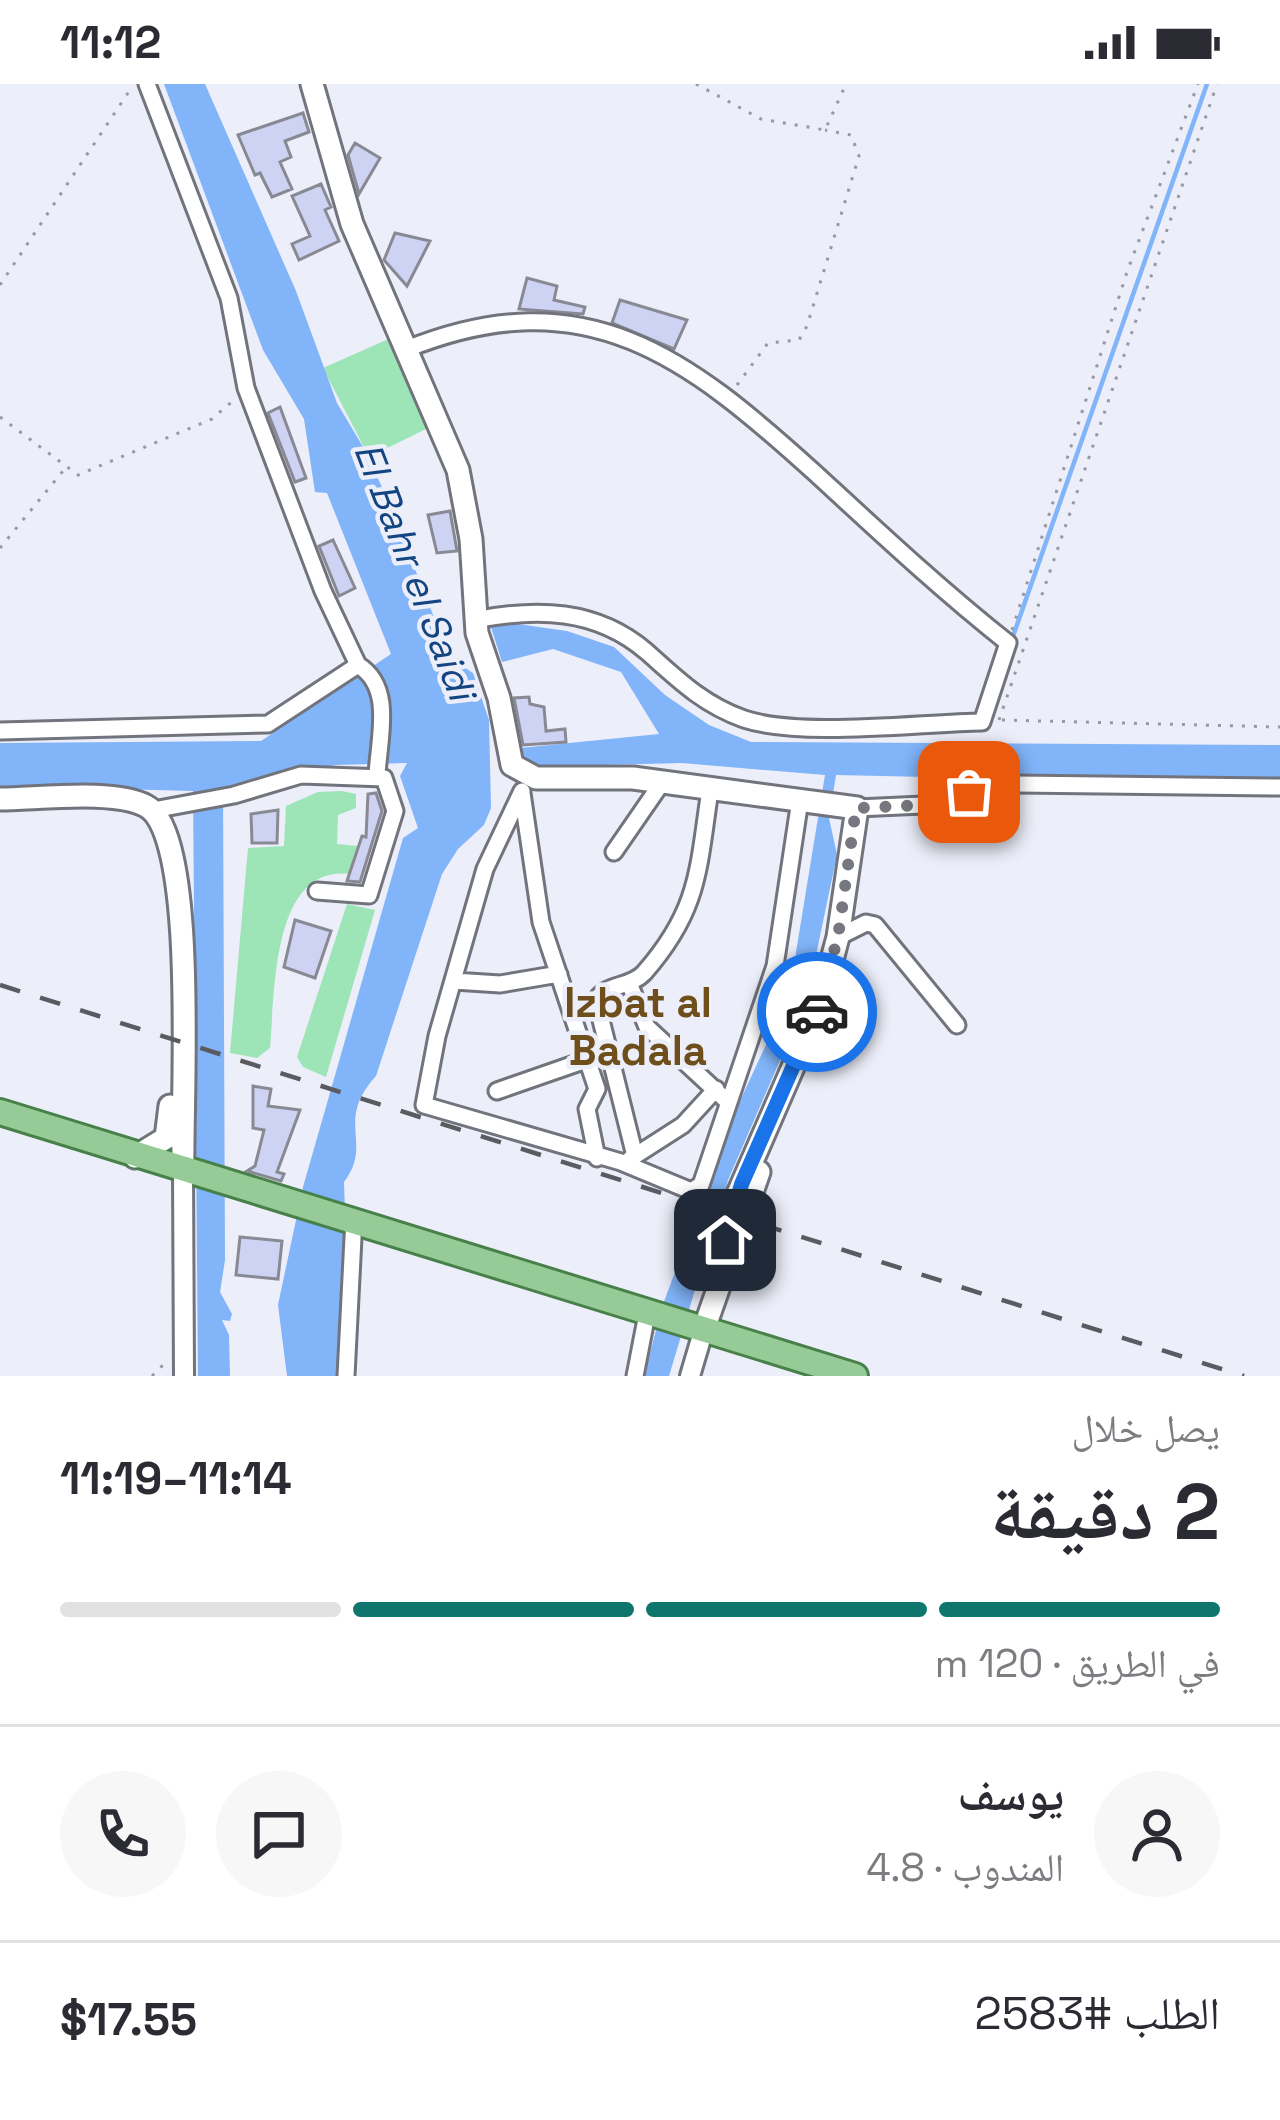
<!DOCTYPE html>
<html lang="ar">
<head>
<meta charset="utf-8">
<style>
	:root { --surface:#fff; --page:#f7f7f7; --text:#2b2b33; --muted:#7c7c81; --line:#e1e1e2; --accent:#0f766e }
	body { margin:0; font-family:"Space Grotesk","Noto Naskh Arabic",sans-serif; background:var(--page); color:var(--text); direction:rtl; height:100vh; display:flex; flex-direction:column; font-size:45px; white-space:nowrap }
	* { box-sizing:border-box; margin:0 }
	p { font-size:39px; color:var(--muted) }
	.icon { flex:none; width:66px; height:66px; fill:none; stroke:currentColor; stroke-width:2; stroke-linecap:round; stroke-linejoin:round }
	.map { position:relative; height:1292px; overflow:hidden; direction:ltr }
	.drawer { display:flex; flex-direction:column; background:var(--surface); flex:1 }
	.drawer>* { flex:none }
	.pin { position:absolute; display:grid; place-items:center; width:102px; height:102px; color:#fff; margin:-51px; border-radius:24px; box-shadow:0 6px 18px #0006 }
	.courier { position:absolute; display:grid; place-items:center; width:120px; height:120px; margin:-60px; border:9px solid #1a73e8; border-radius:50%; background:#fff; color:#222; box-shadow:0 3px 15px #0007 }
	.overview em { font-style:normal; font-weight:700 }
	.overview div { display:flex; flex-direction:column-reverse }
	.overview { display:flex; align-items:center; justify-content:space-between; height:204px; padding:0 60px }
	h1 { font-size:78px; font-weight:700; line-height:90px }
	.bar { display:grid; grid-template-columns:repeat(4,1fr); gap:18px 12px; align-content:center; height:144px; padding:0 60px }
	.bar i { height:15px; border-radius:9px; background:var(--line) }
	.bar .selected { background:var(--accent) }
	.bar p { grid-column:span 4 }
	.line { display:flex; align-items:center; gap:30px; padding:0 60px; border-top:3px solid var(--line) }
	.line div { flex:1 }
	.round { display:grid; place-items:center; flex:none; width:126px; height:126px; border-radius:63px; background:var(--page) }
	.status { display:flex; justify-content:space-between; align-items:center; height:84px; padding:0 60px; background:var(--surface); direction:ltr }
	.status svg { height:33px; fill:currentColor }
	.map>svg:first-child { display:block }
</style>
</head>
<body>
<div class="status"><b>11:12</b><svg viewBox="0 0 49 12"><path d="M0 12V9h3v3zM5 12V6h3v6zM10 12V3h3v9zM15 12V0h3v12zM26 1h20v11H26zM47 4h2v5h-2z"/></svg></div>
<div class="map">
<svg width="1280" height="1292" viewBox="0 0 1280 1292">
	<rect width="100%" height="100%" fill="#eceef9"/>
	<path fill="#9de4b7" d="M393 253 432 342 369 373 323 284Z
		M342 707 356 710V724L338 731 337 760 357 762 349 790C271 781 275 911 270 964L257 974 230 969 248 764 284 762 286 722 318 708Z
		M347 820 375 826 326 993 303 983 297 973Z"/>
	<path fill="#81b4f9" d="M164 0H205L296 207 337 319 369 373 395 434 390 450 404 457 450 574 473 589 489 636 491 724 484 741 458 765 442 790 376 992C334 1038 374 1059 344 1098L348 1219 340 1292H287L278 1221 303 1103 403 754 418 744 400 692 407 679 336 681 223 703 225 1176 220 1208 232 1230 230 1237 222 1236 229 1251 230 1292H198L193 707 0 702V659L261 657 391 570 327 409 315 408 304 335 263 266Z
		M511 539 567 547 614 563 665 611 709 641 751 658 1280 661V701L836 691 829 734 837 771 799 952 785 965 728 1096 669 1292H644L662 1223 733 1032 789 911 825 691 682 679 525 683 520 664 659 650 621 588 553 565 502 578 490 540Z"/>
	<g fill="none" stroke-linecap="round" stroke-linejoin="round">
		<path stroke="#81b4f9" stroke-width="4.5" d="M1012 555 1207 0"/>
	</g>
	<path fill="#ced3f4" stroke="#888993" stroke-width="3" d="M303 29 309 48 285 57 291 73 280 78 292 105 272 113 260 89 255 91 238 51Z
		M355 59 380 74 359 110 348 71Z
		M321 100 331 123 325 126 339 157 299 176 292 160 310 152 292 112Z
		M395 149 430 157 407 202 384 176Z
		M527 194 557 202 554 216 585 223 583 230 519 225Z
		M620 216 687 236 674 265 612 239Z
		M280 323 306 394 295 398 268 329Z
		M450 427 457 467 437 469 428 431Z
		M333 456 355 504 339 512 319 462Z
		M529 613 530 620 544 623 546 647 565 645 566 658 523 661 514 614Z
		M376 709 382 727 360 798 347 797 362 752 366 753 368 710Z
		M278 726 277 759H252L251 730Z
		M295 836 331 847 315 894 284 883Z
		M253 1002 271 1005 268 1022 300 1026 277 1088 284 1090 281 1097 247 1087 255 1082 264 1046 253 1044Z
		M240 1153 282 1157 278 1195 236 1191Z"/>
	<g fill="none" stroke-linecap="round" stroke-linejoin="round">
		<defs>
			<path id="minor" d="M147 0 229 214 246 304 323 507 358 581C394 603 379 653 377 691
				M407 265C586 193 688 274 815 389 878 447 941 506 1008 559L982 638C918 639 802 654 744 635 704 621 678 596 647 568 596 524 536 524 474 536
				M0 647 268 640 358 581
				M522 707 485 785 437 952 424 1021 621 1078 691 1107 701 1101 775 882 800 716
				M522 709 541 838 597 1005 587 1025 597 1074
				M857 724 923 721 1011 700 1280 703
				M153 726 234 711 301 691 384 694 395 727 369 811 317 807
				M614 768 663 697
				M838 853 866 839 875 841 957 941
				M454 897 500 900 559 890
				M629 899 647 943 728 1018
				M497 1007 586 976
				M635 1072 596 916C607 899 630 904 644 889 700 825 698 785 710 706
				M630 1075 683 1041 716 1005
				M346 1292 354 1134
				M635 1292 647 1230"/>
			<path id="tertiary" d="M183 1087 184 1292
				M690 1292 703 1248"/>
			<path id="secondary" d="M312 0 352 140 458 386 471 455 477 549 499 614 512 681 536 694H633L857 724 838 853 820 921 730 1128 728 1164
				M0 715C37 715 115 705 146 722 199 750 181 1022 183 1087
				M135 1073 166 1054 170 1022
				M703 1248 759 1088"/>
			<path id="primary" d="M0 1028 855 1292"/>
		</defs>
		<use href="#minor" stroke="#72747d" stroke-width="21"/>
		<use href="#tertiary" stroke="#72747d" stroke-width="24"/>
		<use href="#secondary" stroke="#72747d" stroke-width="27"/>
		<use href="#primary" stroke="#488049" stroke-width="30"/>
		<path stroke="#9798a0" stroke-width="3" stroke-dasharray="3 9" stroke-linecap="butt" d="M696 0 761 35 825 46 846 0
			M0 201 132 3
			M737 301 768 259 799 256 807 242 859 72 851 51 825 46
			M0 333 78 391 212 335 236 314
			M0 464 63 387
			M1012 546 1127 188 1198 0
			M999 636 1217 0
			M1002 636 1280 643
			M152 1292 166 1278"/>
		<use href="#minor" stroke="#fff" stroke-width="15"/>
		<use href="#tertiary" stroke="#fff" stroke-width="18"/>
		<use href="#secondary" stroke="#fff" stroke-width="21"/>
		<use href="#primary" stroke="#96ca96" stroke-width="24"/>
		<path stroke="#5a5b60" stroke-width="4.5" stroke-dasharray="21 21" stroke-linecap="butt" d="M0 901 1244 1292"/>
	</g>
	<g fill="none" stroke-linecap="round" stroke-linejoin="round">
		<path stroke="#77787f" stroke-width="12" stroke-dasharray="0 21.6" d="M817 928 838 853 856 724 923 721 969 708"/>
		<path stroke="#1a73e8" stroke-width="15" d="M725 1156 742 1099 817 928"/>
	</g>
	<g text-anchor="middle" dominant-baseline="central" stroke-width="9" stroke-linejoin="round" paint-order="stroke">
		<g font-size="39" font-style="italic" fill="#134582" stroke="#eceef9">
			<text transform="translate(415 487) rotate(69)">El Bahr el Saidi</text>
		</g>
		<g font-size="42" font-weight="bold" fill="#6e4e1a" stroke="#eceef9">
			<text x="638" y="918">Izbat al<tspan x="638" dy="48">Badala</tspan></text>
		</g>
	</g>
</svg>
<div class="pin" style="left:969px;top:708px;background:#ea580c"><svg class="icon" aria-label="bag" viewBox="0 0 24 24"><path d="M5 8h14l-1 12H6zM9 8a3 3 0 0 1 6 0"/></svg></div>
<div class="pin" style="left:725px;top:1156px;background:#1f2937"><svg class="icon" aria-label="home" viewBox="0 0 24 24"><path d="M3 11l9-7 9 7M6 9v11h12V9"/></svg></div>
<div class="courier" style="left:817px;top:928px"><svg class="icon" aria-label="car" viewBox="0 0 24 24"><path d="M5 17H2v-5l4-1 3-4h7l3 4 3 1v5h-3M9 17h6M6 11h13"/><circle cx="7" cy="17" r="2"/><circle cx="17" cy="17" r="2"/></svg></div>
</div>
<section class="drawer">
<div class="overview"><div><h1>2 دقيقة</h1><p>يصل خلال</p></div><em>11:14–11:19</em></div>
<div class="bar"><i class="selected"></i><i class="selected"></i><i class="selected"></i><i></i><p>في الطريق · 120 m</p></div>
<div class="line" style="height:216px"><a class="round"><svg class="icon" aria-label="person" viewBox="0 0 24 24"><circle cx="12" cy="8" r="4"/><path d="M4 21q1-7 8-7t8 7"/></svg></a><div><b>يوسف</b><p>المندوب · 4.8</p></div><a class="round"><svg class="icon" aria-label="chat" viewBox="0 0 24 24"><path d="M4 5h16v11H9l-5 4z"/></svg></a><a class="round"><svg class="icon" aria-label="phone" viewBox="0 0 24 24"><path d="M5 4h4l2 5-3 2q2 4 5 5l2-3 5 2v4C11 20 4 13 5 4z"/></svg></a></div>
<div class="line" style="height:156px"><div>الطلب #2583</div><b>$17.55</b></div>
</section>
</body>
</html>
